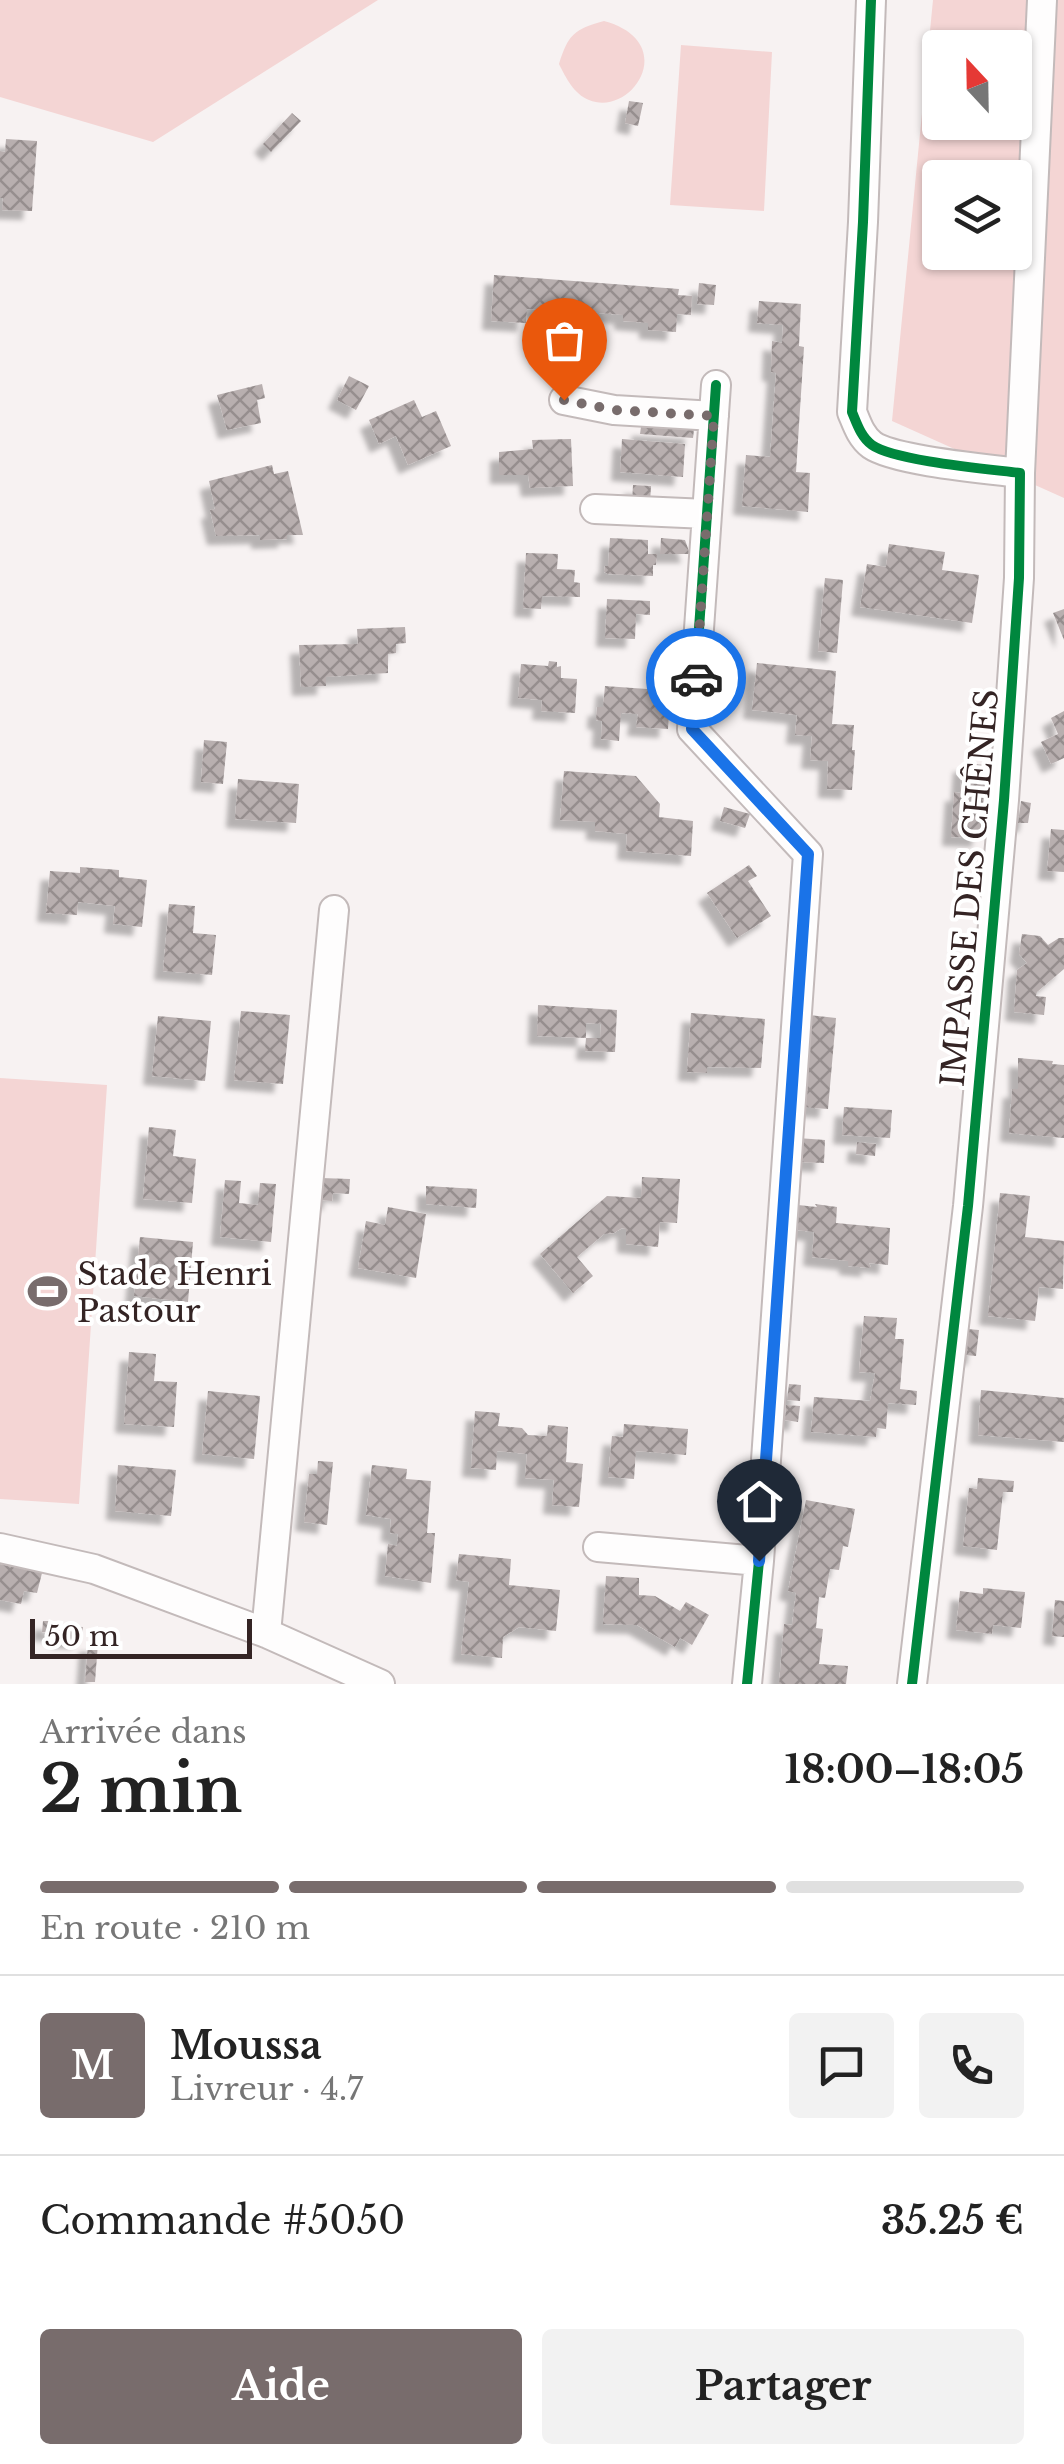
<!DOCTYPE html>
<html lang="fr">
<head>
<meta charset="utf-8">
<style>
	:root { --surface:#fff; --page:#f2f2f2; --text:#222; --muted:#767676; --line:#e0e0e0; --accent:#786c6c }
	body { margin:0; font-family:"Libre Baskerville",serif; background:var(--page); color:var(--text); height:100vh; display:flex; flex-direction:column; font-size:38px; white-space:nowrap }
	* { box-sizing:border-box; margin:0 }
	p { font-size:32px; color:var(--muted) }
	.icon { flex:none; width:55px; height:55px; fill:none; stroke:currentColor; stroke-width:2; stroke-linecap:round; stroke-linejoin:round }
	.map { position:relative; height:1684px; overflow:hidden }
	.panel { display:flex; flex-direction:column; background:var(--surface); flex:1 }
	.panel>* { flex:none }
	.needle { width:65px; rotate:338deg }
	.buttons { position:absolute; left:922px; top:30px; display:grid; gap:20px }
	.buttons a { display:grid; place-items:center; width:110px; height:110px; border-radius:10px; background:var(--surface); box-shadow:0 2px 8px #0004; font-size:50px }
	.scale { position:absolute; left:30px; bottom:25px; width:222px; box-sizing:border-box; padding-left:10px; border:5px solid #342424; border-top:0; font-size:28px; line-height:35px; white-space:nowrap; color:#342424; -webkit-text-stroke:8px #fff; paint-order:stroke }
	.pin { position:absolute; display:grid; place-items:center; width:85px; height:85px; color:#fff; margin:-102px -42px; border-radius:50% 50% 50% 0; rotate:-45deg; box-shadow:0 0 10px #0007 }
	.pin .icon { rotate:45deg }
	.courier { position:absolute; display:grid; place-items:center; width:100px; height:100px; margin:-50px; border:8px solid #1a73e8; border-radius:50%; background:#fff; color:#222; box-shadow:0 2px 12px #0007 }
	.head em { font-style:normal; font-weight:800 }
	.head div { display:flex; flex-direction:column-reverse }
	.head { display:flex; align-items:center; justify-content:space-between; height:170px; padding:0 40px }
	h1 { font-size:65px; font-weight:800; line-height:75px }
	.bar { display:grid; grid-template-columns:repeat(4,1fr); gap:15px 10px; align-content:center; height:120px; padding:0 40px }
	.bar i { height:12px; border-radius:8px; background:var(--line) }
	.bar .active { background:var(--accent) }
	.bar p { grid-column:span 4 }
	.line { display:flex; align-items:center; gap:25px; padding:0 40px; border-top:2px solid var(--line) }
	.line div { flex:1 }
	.round { display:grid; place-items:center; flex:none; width:105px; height:105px; border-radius:10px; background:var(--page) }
	.primary-button { display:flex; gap:20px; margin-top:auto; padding:20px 40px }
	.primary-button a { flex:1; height:115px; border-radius:10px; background:var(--accent); color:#fff; font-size:40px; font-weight:800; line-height:115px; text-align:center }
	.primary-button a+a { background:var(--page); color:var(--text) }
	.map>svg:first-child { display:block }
</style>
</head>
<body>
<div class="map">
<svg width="1064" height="1684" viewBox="0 0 1064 1684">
	<defs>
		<pattern id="building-cross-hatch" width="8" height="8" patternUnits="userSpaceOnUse" patternTransform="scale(2.5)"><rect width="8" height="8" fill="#b8afaf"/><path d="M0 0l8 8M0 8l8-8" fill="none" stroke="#968e8e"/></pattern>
		<filter id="shadow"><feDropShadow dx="-9" dy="9" stdDeviation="2.5" flood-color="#0004"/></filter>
	</defs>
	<rect width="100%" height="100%" fill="#f7f2f2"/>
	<path fill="#f4d5d4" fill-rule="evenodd" d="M0 0H378L153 142 0 97Z
		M933 0H1064V498L892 421ZM940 48H1015V122H940ZM940 178H1015V252H940Z
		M604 21C681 42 632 118 589 100 574 94 566 78 559 64 568 35 574 29 604 21Z
		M681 45 772 52 764 211 670 205Z
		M0 1078 107 1085 79 1504 0 1499Z"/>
	<path fill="url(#building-cross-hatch)" filter="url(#shadow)" d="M629 101 643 103 638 126 625 123Z
		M292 113 301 121 271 152 263 144Z
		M6 139 37 141 32 211 2 210 3 198H0V151L5 152Z
		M494 275 679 289 678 295 692 296 691 315 677 314 676 332 648 330V323L623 321V315L587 312 588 314 527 309 526 323 491 321Z
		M699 283 716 285 714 305 697 304Z
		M759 301 801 304 799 346 804 347 796 472 810 473 808 512 742 506 746 455 770 457 776 373 771 372 772 341 782 343 783 325 757 323Z
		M349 376 369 386 356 410 337 400Z
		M262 384 265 398 257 400 261 423 227 430 217 395Z
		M414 400 422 417 436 411 451 446 408 465 396 436 379 444 369 420Z
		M641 427 694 430 693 438 640 434Z
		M571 439 573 486 530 488 528 475H499V452L533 449 532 440Z
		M622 439 685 444 683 477 620 472Z
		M272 465 274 474 288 471 303 535H287V539L260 540V535L216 536 210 510 215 509 209 481Z
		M633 485 651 486 650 503 632 502Z
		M610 538 648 540V554H657L656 565H653V576L608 574 604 572 605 566H608Z
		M661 538 685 540 690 554H660Z
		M889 544 945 552 942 570 979 575 972 623 860 607 867 564 886 567Z
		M526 553 558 554 557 569 575 570 574 582 580 583V597L542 596 541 609 523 608Z
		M825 578 843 580 837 653 818 651Z
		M607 599 650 601V615L636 614 635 639 605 638Z
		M1064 609V640L1053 613Z
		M405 627 406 643 396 644V653L388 654V673L326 677V686L301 687 299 645 358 644 357 629Z
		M549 661 557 662V667L561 666V678L577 679 575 713 541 711 542 700 518 698 521 664 548 666Z
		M757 663 836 671 832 724 854 725 852 750H855L852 790 827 789 828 761 810 760 812 736 795 735 797 715 752 710Z
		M718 665 731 666 728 698 716 697Z
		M662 681H671L668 729 636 727 638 714 621 713 619 741 601 739 602 721 596 720 597 707H603L605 686 661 690Z
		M1064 711V758L1051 764 1041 742 1058 734 1051 718Z
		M204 740 227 742 223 784 201 782Z
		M962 763 986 765 981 838 951 837 954 792 960 793Z
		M564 771 636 776 660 804 659 817 693 821 691 856 626 851 627 834 595 831V822L560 820Z
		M238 779 299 784 296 823 235 819Z
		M1021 801 1031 803 1028 823H1018Z
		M724 807 750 814 745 828 720 821Z
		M1051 829 1064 830V872L1047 871Z
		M749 865 757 876 748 881 771 916 737 938 707 893Z
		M80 867 119 870V877L147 880 142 927 113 924 115 906 78 902 77 915 46 913 50 871 80 873Z
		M169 904 195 906 193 933 216 935 212 975 163 971Z
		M1022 934 1040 936 1048 945 1059 938H1064V969L1037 992 1036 996 1046 997 1044 1015 1014 1012 1017 970 1027 963 1019 954Z
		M538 1005 617 1010 615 1052 585 1051 586 1038H600L601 1024 586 1023V1038L537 1036Z
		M241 1011 290 1015 283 1084 234 1080Z
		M691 1013 765 1019 761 1068 707 1067V1073L687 1072Z
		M809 1015 836 1018 828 1109 801 1107Z
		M158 1016 211 1021 205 1081 152 1076Z
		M1018 1058 1053 1061 1052 1064 1064 1065V1138L1009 1133 1012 1089H1018Z
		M844 1107 892 1110 890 1138 842 1135Z
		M149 1127 176 1130 173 1156 196 1159 192 1203 143 1199Z
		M798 1138 825 1140 824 1163 796 1162Z
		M857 1142 876 1144 875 1156 856 1154Z
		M642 1177 680 1179 677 1223 660 1222 658 1247 626 1244V1229L622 1228 614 1233 604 1234 577 1257 593 1276 573 1293 540 1254 607 1196 641 1198Z
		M321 1178 350 1179 349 1194 333 1193 332 1201 320 1200Z
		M225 1180 241 1181 239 1203 258 1205 260 1183 276 1184 271 1242 220 1237Z
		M426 1186 477 1189 476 1208 426 1204Z
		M1000 1193 1030 1196 1025 1237 1064 1241 1063 1289 1039 1287 1035 1321 988 1316Z
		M815 1204 837 1207 836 1223 890 1228 888 1265 869 1263 871 1268 848 1266V1261L812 1257 814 1232 796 1230 798 1205 817 1207Z
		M388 1207 426 1214 416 1278 358 1268 366 1221 385 1225Z
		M140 1237 193 1242 188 1302 134 1296Z
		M864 1316 897 1318 895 1339H904L900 1389 917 1391 916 1405 888 1403 886 1429 877 1428 876 1437 811 1432 814 1397 870 1401 875 1373 859 1372Z
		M967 1329 979 1330 976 1356 964 1355Z
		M129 1352 156 1354 154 1381 177 1382 174 1427 124 1424Z
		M789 1384 801 1385 800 1401 787 1400Z
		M981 1390 1064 1398V1442L978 1435Z
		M208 1391 260 1396 254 1459 202 1454Z
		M786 1405 800 1406 798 1422 785 1420Z
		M475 1411 500 1413 498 1426 522 1428 528 1435 547 1436 548 1425 568 1427 566 1462 583 1464 579 1507 552 1505 554 1480 525 1478 527 1454 497 1451 496 1470 471 1468Z
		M624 1424 688 1429 686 1455 636 1451 634 1479 608 1477 612 1436 623 1437Z
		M318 1461 333 1462 327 1525 304 1522 309 1474H317Z
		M118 1465 176 1470 171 1516 115 1511Z
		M372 1465 407 1469 406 1479 431 1481 427 1533H435L431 1583 385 1576 388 1544 397 1546 398 1534 390 1533 391 1519 366 1515Z
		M978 1478 1014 1481 1013 1492H1003L997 1550 963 1546 969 1488 977 1489Z
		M806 1500 855 1509 848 1547 843 1546 839 1570 830 1569 825 1598 819 1597 816 1628 823 1629 819 1664 848 1666 846 1684H779L784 1624 792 1625 796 1593 788 1591Z
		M459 1554 511 1559 509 1585 560 1590 556 1631 519 1627 503 1637 502 1658 461 1654 469 1582 456 1580Z
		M0 1564 42 1573 37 1593 24 1591 21 1604 0 1600Z
		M606 1576 639 1578V1595L655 1596 680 1611 686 1602 709 1615 692 1645 680 1638 675 1647 637 1625 603 1624Z
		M983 1588 1025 1592 1021 1628 993 1625 992 1634 956 1630 960 1591 983 1594Z
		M1055 1600 1064 1601V1637L1052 1636Z
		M43 1621H53V1625L83 1627 81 1640 59 1639 60 1633 42 1632Z
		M88 1643H98L95 1682H85Z"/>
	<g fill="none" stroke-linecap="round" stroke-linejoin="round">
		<defs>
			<path id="minor" d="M871 0 863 222 852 412C857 424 861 437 872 445 895 461 988 469 1020 473L1019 578 1004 800 968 1206 912 1684
				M716 385 692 729 808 854 759 1561 747 1684
				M564 400 614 410 714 416
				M1020 473 1042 0
				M595 509 707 514
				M598 1547 759 1561
				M0 1548 94 1569 266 1633 380 1684
				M266 1633 334 910"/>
		</defs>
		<use href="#minor" stroke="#c3baba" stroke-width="32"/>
		<use href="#minor" stroke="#fefdfd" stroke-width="28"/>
		<defs>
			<path id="cycleway" d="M871 0 863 222 852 412C857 424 861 437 872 445 895 461 988 469 1020 473L1019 578 1004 800 968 1206 912 1684
				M716 385 692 729 808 854 759 1561 747 1684"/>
		</defs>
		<use href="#cycleway" stroke="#fff" stroke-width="16"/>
		<use href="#cycleway" stroke="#00873e" stroke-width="10"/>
	</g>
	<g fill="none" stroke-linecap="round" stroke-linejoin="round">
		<path stroke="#786c6c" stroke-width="10" stroke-dasharray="0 18" d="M564 400 614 410 714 416 696 678"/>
		<path stroke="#1a73e8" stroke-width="12" d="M696 678 692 729 808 854 759 1561"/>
	</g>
	<defs>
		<symbol id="stadium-bare" viewBox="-9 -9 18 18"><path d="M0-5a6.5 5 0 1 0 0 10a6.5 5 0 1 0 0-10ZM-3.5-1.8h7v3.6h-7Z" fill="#786c6c" stroke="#fff" stroke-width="2.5" paint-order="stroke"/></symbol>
	</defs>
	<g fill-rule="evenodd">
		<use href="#stadium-bare" x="20" y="1264" width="55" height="55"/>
	</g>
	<g text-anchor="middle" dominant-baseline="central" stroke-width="8" stroke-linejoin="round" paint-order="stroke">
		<g font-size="32" fill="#342424" stroke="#fff">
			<text transform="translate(970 888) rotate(-85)">IMPASSE DES CHÊNES</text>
		</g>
		<g font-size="32" fill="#342424" stroke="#fff" text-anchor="start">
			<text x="77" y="1274">Stade Henri<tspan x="77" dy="37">Pastour</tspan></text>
		</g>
	</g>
</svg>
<div class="buttons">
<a><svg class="needle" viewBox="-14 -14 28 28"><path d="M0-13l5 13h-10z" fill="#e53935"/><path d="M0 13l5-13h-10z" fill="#767676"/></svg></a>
<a><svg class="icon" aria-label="layers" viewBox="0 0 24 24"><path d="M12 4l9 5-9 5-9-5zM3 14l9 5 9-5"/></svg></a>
</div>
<div class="scale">50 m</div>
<div class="pin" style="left:564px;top:400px;background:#ea580c"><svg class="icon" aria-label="bag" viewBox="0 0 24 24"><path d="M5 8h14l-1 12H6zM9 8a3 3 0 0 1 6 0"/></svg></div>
<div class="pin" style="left:759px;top:1561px;background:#1f2937"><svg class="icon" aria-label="home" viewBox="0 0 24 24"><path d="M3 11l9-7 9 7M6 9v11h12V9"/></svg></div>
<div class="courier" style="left:696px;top:678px"><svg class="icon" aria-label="car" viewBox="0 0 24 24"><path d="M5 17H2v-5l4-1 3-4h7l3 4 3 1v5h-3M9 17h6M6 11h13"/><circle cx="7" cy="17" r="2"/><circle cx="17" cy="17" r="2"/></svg></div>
</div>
<section class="panel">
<div class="head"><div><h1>2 min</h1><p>Arrivée dans</p></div><em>18:00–18:05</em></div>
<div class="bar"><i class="active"></i><i class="active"></i><i class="active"></i><i></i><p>En route · 210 m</p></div>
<div class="line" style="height:180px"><b class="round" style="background:var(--accent);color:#fff">M</b><div><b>Moussa</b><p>Livreur · 4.7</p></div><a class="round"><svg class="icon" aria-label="chat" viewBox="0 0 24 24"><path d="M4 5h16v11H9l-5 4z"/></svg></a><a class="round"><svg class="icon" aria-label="phone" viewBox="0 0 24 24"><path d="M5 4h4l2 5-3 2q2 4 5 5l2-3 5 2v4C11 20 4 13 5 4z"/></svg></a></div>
<div class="line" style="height:130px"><div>Commande #5050</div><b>35.25 €</b></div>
<div class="primary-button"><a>Aide</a><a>Partager</a></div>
</section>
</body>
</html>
